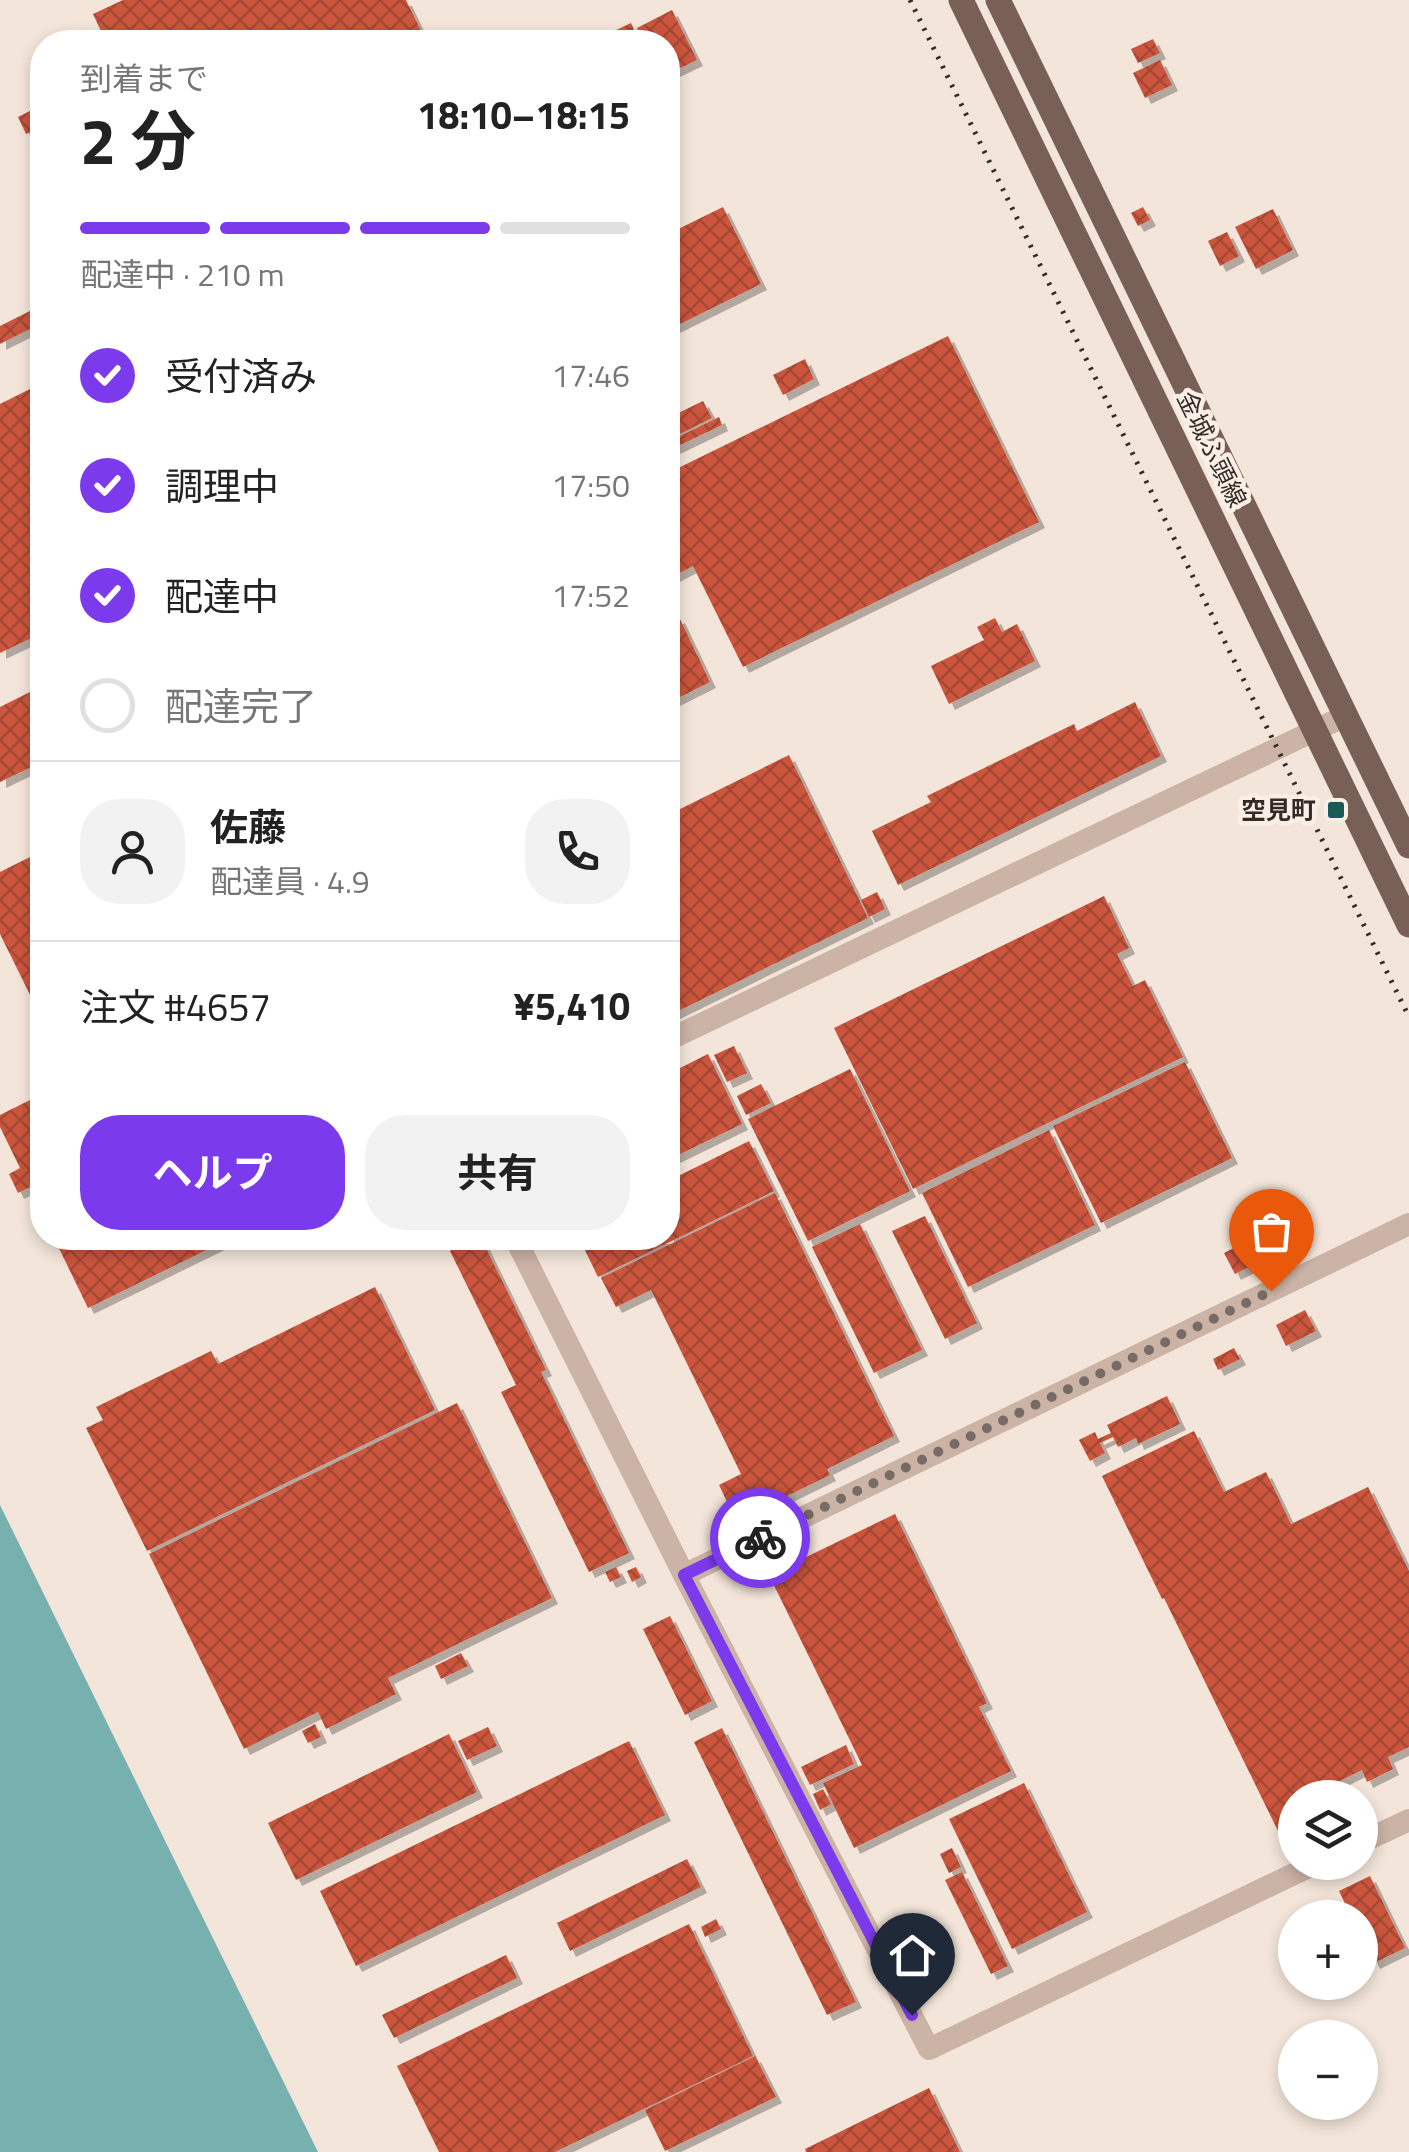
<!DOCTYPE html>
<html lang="ja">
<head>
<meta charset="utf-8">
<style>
	:root { --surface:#fff; --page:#f2f2f2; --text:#222; --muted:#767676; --line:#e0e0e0; --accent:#7c3aed }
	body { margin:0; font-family:"Titillium Web","Noto Sans JP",sans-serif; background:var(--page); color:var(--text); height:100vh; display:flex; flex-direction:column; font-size:38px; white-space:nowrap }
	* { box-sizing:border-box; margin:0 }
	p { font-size:32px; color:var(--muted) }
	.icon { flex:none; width:55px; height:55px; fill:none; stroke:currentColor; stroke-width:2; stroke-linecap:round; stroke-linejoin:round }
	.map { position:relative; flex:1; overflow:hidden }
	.panel { position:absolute; left:30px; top:30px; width:650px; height:1220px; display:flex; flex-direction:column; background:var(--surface); border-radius:40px; box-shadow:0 5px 15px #0003 }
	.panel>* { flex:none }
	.buttons { position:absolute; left:1278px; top:1780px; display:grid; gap:20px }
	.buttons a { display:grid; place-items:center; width:100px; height:100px; border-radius:50%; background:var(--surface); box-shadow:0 5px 15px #0003; font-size:50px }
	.pin { position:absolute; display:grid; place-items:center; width:85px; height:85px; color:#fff; margin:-102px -42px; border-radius:50% 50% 50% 0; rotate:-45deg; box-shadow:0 0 10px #0007 }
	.pin .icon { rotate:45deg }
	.courier { position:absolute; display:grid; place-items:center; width:100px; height:100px; margin:-50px; border:8px solid #7c3aed; border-radius:50%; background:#fff; color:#222; box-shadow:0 2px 12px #0007 }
	.head em { font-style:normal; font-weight:700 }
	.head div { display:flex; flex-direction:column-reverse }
	.head { display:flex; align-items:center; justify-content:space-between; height:170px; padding:0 50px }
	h1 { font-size:65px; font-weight:700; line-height:75px }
	.bar { display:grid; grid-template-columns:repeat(4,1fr); gap:15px 10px; align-content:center; height:120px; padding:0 50px }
	.bar i { height:12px; border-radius:8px; background:var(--line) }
	.bar .current { background:var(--accent) }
	.bar p { grid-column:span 4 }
	.line { display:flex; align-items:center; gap:25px; padding:0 50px; border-top:2px solid var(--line) }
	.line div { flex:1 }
	.round { display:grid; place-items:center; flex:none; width:105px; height:105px; border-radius:40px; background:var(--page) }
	ol { padding:0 50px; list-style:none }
	li { display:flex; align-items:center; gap:30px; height:110px }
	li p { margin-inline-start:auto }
	li .icon { padding:10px; border-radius:50%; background:var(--accent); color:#fff; stroke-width:4 }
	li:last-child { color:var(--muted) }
	li i { width:55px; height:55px; border:5px solid var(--line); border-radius:50% }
	.cta { display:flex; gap:20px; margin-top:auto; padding:20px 50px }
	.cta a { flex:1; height:115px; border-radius:40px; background:var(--accent); color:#fff; font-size:40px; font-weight:700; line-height:115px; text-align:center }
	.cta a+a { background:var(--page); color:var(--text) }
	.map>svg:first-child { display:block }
</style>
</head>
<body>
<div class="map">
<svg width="1409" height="2152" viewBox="0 0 1409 2152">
	<defs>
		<pattern id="building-cross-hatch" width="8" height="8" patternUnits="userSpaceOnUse" patternTransform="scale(2.5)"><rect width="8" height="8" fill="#cc563e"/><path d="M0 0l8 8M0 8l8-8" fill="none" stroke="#a64734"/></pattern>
		<filter id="shadow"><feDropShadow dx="6" dy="6" stdDeviation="0" flood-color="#0004"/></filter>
	</defs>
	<rect width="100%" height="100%" fill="#f3e5d9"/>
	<path fill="#77b1af" d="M0 1505 318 2152H0Z"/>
	<path fill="url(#building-cross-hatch)" filter="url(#shadow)" d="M123 0H406L426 41 106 42 93 14Z
		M672 10 697 60 668 74V42H644L637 28Z
		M631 23 640 42H591Z
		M1153 39 1160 53 1138 63 1131 49Z
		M1160 60 1172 85 1145 98 1133 73Z
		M42 105V126L26 134 18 117Z
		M723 207 761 284 668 330V234Z
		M1143 207 1150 220 1138 226 1131 213Z
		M1273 209 1293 250 1256 269 1235 227Z
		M1227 232 1239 256 1220 266 1208 241Z
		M42 305V323L0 344V326Z
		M948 336 1039 522 743 667 693 566 668 579V473Z
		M805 359 814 379 783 395 773 375Z
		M42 383V633L0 653V404Z
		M703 401 712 418 668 440V418Z
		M719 417 722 425 668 451V442Z
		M679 617 710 682 668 703V623Z
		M995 618 1002 632 1017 624 1035 661 949 704 931 666 984 640 977 627Z
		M42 686V762L0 782V707Z
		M1135 702 1161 756 898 885 872 831 931 802 927 796 1074 724 1077 731Z
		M789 755 868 918 668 1016V815Z
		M42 851V1008L38 1011 0 934V872Z
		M877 892 885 909 869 917 861 900Z
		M1104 896 1129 948 1117 954 1133 986 1145 980 1183 1057 913 1189 834 1028Z
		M734 1046 747 1073 727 1082 714 1055Z
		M708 1054 742 1124 668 1160V1074Z
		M1185 1062 1232 1158 1101 1223 1053 1126Z
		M850 1069 910 1191 808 1241 748 1119Z
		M761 1084 771 1103 746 1115 737 1096Z
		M42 1094V1214L30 1187 18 1193 9 1174 20 1168 0 1127V1115Z
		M1049 1130 1095 1225 968 1287 922 1193Z
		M749 1141 774 1191 598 1277 579 1238H668V1181Z
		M775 1193 894 1436 827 1469 830 1475 736 1521 719 1485 741 1474 651 1290 616 1307 601 1278Z
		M925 1216 977 1323 945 1339 892 1231Z
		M860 1224 922 1350 874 1373 812 1247Z
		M1270 1230 1280 1251 1235 1274 1224 1253Z
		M54 1238H231L88 1308Z
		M478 1238H481L546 1370 541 1372 629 1553 589 1572 501 1392 516 1385 450 1251Z
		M375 1287 435 1410 147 1551 86 1428 103 1420 96 1407 211 1351 218 1364Z
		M1305 1310 1316 1331 1286 1346 1276 1325Z
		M1234 1348 1240 1359 1218 1370 1213 1359Z
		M1167 1396 1180 1424 1138 1444 1136 1438 1118 1447 1113 1437 1100 1443 1105 1453 1090 1461 1079 1440 1095 1432 1098 1439 1111 1433 1107 1425Z
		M457 1403 552 1598 388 1678 396 1694 326 1729 318 1712 244 1749 149 1554Z
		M1194 1431 1224 1492 1266 1472 1291 1524 1368 1487 1409 1571V1747L1388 1757 1393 1769 1367 1782 1362 1770 1305 1798H1295V1822L1278 1831 1164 1598 1162 1599 1102 1476Z
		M895 1514 987 1703 979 1707 1011 1771 854 1848 823 1783 862 1765 769 1575Z
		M616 1567 621 1577 610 1582 605 1572Z
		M636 1567 641 1577 632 1582 627 1571Z
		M670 1616 712 1701 685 1715 643 1629Z
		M461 1653 468 1666 441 1679 435 1666Z
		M315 1724 321 1737 308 1743 302 1731Z
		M488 1727 497 1746 467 1760 458 1741Z
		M722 1728 856 2002 827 2015 694 1742Z
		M449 1734 477 1792 296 1880 268 1823Z
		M629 1741 665 1815 356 1966 320 1891Z
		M846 1745 854 1764 810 1785 801 1767Z
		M1024 1783 1087 1912 1012 1949 949 1819Z
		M823 1789 831 1804 820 1810 813 1794Z
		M952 1848 961 1867 949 1873 940 1854Z
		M687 1859 701 1887 570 1951 557 1923Z
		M962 1872 1008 1966 991 1974 945 1880Z
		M1370 1876 1405 1948 1374 1963 1360 1934V1918H1352L1339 1891Z
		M716 1919 721 1929 705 1937 701 1927Z
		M689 1924 753 2056 555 2152H439L397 2066Z
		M506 1955 517 1978 394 2038 382 2015Z
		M755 2056 776 2097 665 2151 645 2110Z
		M929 2088 960 2152H806L805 2149Z"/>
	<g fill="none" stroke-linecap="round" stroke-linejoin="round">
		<path stroke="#cbb3a5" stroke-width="22" d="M668 1040 1345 716
			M515 1238 684 1575 929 2049 1319 1862
			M684 1575 1409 1224
			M1360 1843 1409 1820"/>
		<path stroke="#796057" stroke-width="25" d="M961 0 1409 925
			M998 0 1409 846"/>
		<path stroke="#362a26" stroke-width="5" stroke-dasharray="2.5 8" stroke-linecap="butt" d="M910 0 1409 1017"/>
	</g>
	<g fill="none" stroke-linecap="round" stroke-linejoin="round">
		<path stroke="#786b65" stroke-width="10" stroke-dasharray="0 18" d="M760 1538 1271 1291"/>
		<path stroke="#7c3aed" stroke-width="12" d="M760 1538 684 1575 912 2015"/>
	</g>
	<rect fill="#1a5a59" stroke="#faefe6" stroke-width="4" x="1326" y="800" width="20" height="20" rx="5"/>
	<g text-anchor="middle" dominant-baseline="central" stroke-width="9" stroke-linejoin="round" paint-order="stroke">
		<g font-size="25" fill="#362a26" stroke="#faefe6">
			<text transform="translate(1212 449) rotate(64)">金城ふ頭線</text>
		</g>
		<g font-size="25" font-weight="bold" fill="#362a26" stroke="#faefe6" text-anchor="end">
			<text x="1316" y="810">空見町</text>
		</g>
	</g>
</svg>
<div class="buttons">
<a><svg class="icon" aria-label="layers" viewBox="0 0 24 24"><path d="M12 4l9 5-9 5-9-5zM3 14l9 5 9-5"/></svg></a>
<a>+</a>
<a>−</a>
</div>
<div class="pin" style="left:1271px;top:1291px;background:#ea580c"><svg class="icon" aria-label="bag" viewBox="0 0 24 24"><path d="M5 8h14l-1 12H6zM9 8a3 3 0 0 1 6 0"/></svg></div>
<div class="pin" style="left:912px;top:2015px;background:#1f2937"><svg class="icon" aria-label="home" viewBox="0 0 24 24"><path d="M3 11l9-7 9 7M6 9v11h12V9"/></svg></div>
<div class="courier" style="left:760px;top:1538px"><svg class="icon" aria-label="bike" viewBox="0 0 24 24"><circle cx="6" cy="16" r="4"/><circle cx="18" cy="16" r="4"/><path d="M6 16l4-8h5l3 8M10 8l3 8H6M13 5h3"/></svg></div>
<section class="panel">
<div class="head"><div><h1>2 分</h1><p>到着まで</p></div><em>18:10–18:15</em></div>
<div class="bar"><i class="current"></i><i class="current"></i><i class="current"></i><i></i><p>配達中 · 210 m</p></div>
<ol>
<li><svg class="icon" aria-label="check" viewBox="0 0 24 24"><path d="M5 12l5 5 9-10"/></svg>受付済み<p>17:46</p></li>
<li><svg class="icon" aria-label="check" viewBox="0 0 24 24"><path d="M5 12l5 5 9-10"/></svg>調理中<p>17:50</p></li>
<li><svg class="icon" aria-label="check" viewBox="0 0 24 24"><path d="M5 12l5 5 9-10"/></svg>配達中<p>17:52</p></li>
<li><i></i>配達完了</li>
</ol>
<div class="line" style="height:180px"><a class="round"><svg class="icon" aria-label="person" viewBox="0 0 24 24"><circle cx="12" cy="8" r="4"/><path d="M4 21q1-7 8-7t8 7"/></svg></a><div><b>佐藤</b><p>配達員 · 4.9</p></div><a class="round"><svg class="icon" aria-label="phone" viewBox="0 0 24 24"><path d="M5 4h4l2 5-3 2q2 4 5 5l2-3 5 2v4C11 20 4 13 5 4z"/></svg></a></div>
<div class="line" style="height:130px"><div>注文 #4657</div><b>¥5,410</b></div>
<div class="cta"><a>ヘルプ</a><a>共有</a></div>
</section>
</div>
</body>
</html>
